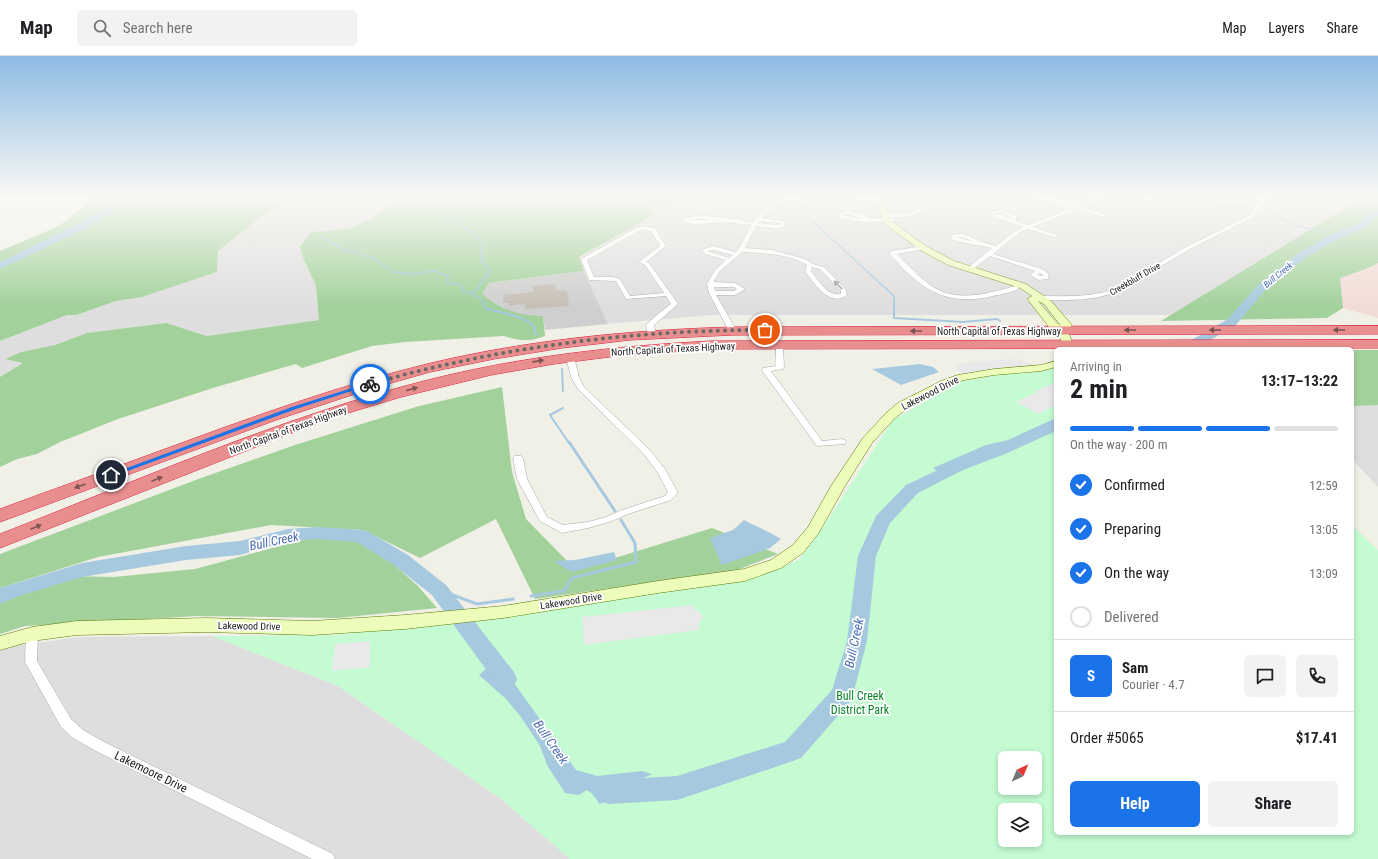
<!DOCTYPE html>
<html lang="en">
<head>
<meta charset="utf-8">
<style>
	:root { --surface:#fff; --page:#f2f2f2; --text:#202124; --muted:#757577; --line:#e0e0e0; --accent:#1a73e8 }
	body { margin:0; font-family:"Roboto Condensed",sans-serif; background:var(--page); color:var(--text); height:100vh; display:flex; flex-direction:column; font-size:15px; white-space:nowrap }
	* { box-sizing:border-box; margin:0 }
	p { font-size:13px; color:var(--muted) }
	.icon { flex:none; width:22px; height:22px; fill:none; stroke:currentColor; stroke-width:2; stroke-linecap:round; stroke-linejoin:round }
	.map { position:relative; flex:1; overflow:hidden }
	.sheet { position:absolute; left:1054px; top:291px; width:300px; height:488px; display:flex; flex-direction:column; background:var(--surface); border-radius:6px; box-shadow:0 2px 6px #0003 }
	.sheet>* { flex:none }
	.needle { width:26px; rotate:44deg }
	.tools { position:absolute; left:998px; top:695px; display:grid; gap:8px }
	.tools a { display:grid; place-items:center; width:44px; height:44px; border-radius:6px; background:var(--surface); box-shadow:0 2px 6px #0003; font-size:20px }
	.pin { position:absolute; display:grid; place-items:center; width:34px; height:34px; color:#fff; margin:-17px; border:2px solid #fff; border-radius:50%; box-shadow:0 1px 4px #0007 }
	.courier { position:absolute; display:grid; place-items:center; width:40px; height:40px; margin:-20px; border:3px solid #1a73e8; border-radius:50%; background:#fff; color:#222; box-shadow:0 1px 5px #0007 }
	.summary em { font-style:normal; font-weight:700 }
	.summary div { display:flex; flex-direction:column-reverse }
	.summary { display:flex; align-items:center; justify-content:space-between; height:68px; padding:0 16px }
	h1 { font-size:26px; font-weight:700; line-height:30px }
	.bar { display:grid; grid-template-columns:repeat(4,1fr); gap:6px 4px; align-content:center; height:48px; padding:0 16px }
	.bar i { height:5px; border-radius:3px; background:var(--line) }
	.bar .active { background:var(--accent) }
	.bar p { grid-column:span 4 }
	.line { display:flex; align-items:center; gap:10px; padding:0 16px; border-top:1px solid var(--line) }
	.line div { flex:1 }
	.round { display:grid; place-items:center; flex:none; width:42px; height:42px; border-radius:6px; background:var(--page) }
	ol { padding:0 16px; list-style:none }
	li { display:flex; align-items:center; gap:12px; height:44px }
	li p { margin-inline-start:auto }
	li .icon { padding:4px; border-radius:50%; background:var(--accent); color:#fff; stroke-width:4 }
	li:last-child { color:var(--muted) }
	li i { width:22px; height:22px; border:2px solid var(--line); border-radius:50% }
	.cta { display:flex; gap:8px; margin-top:auto; padding:8px 16px }
	.cta a { flex:1; height:46px; border-radius:6px; background:var(--accent); color:#fff; font-size:16px; font-weight:700; line-height:46px; text-align:center }
	.cta a+a { background:var(--page); color:var(--text) }
	header { display:flex; align-items:center; gap:24px; box-sizing:border-box; height:56px; padding:0 20px; background:var(--surface); border-bottom:1px solid var(--line) }
	header strong { font-size:19px }
	nav { display:flex; gap:22px; margin-inline-start:auto; font-size:14px }
	.search { width:280px; height:36px; background:var(--page); display:flex; align-items:center; gap:10px; box-sizing:border-box; padding:0 14px; border-radius:6px; color:var(--muted); font-size:15px }
	.map>svg:first-child { display:block }
</style>
</head>
<body>
<header>
<strong>Map</strong>
<div class="search"><svg class="icon" aria-label="search" viewBox="0 0 24 24"><circle cx="10" cy="10" r="6"/><path d="M15 15l6 6"/></svg>Search here</div>
<nav><a>Map</a><a>Layers</a><a>Share</a></nav>
</header>
<div class="map">
<svg width="1378" height="803" viewBox="0 0 1378 803">
	<rect width="100%" height="100%" fill="#f1f0e7"/>
	<path fill="#dfdede" d="M302 140H409L410 142 391 147 372 162 349 173 311 176 304 204 316 230 319 264 207 280 166 267 87 277 55 289 21 296 6 303 23 307 0 321V285L67 259H76L116 245 142 241 217 216 218 195 265 158Z
		M675 140H1365L1172 259H713L608 268 579 202 655 158 649 153 656 150H674Z
		M1373 348 1378 349V431L1352 403V350Z
		M212 580 338 630 500 742 570 803H0V592L79 581Z"/>
	<path fill="#f2dcd6" d="M1378 207V262L1343 252 1339 222 1366 213Z"/>
	<path fill="#cfcfcf" d="M584 215 608 268 545 274 543 260H528L509 255 489 244 481 238 489 227Z"/>
	<path fill="#a2d19b" d="M91 140H302L265 158 218 195 217 216 142 241 116 245 76 259H67L0 285V195L59 170 96 141Z
		M409 140H467L482 143 499 140H675L674 150H656L649 152 656 158 579 201 584 215 489 227 482 238C500 253 519 260 543 260L545 280C528 286 521 285 504 280L405 286 372 290 302 312 296 308 216 331 118 363 60 386 37 398 17 403 0 411V321L23 307 5 303 21 296 55 289 87 277 166 267 207 280 319 264 316 230 304 204 300 191 311 176 349 173 372 162 391 147 409 142Z
		M1365 140H1378V207L1366 213 1340 222 1343 252 1327 262 1161 265Z
		M1352 294H1378V349L1352 350Z
		M502 331 512 416 526 463 576 514 712 472 778 498 737 514 535 543 496 463 420 502 363 474 271 469 98 501 0 532V498L201 422 295 389 419 350Z
		M313 481 365 483 417 529 437 552 337 562 197 560 25 570 0 578V543L67 520 114 521 195 513Z"/>
	<path fill="#c4fbd2" fill-rule="evenodd" d="M1056 312V777H1352V469L1378 494V803H570L500 742 338 630 212 580 333 579 510 561 757 521 799 504 819 477 893 364 959 326 1014 316ZM1005 702H1035V732H1005ZM1005 754H1035V784H1005Z"/>
	<path fill="#e9e9e9" d="M1014 303 1036 309 990 314 962 318 955 311 962 307Z
		M1056 326V349L1038 358 1016 346 1032 338H1036V335Z
		M693 549 695 554 701 557 703 563 699 566V574L584 589 582 561Z
		M370 585V611L332 615 335 588Z"/>
	<path fill="#a7c9df" d="M920 308 933 311 939 316 901 329 872 313Z
		M1056 362V375L1005 398 945 421 933 412 986 389 1008 384Z
		M744 464C757 471 768 475 781 483L770 492 722 509 710 482 733 474Z
		M614 496 617 504 572 516 554 505 575 504Z
		M497 603 576 714 597 720 642 715 652 718C646 722 638 723 632 728 617 739 618 743 599 748L594 739 587 734 579 739 565 737 548 711 540 690 521 661 506 643 479 619Z"/>
	<g fill="none" stroke-linecap="round" stroke-linejoin="round">
		<path stroke="#a7c9df" stroke-width="1.5" d="M1189 140 1191 143 1225 152H1245
			M449 141 437 151 439 156 472 176 475 181 484 188 481 196V205L488 210 489 216 473 238 482 244 483 248
			M127 142 138 140
			M799 145 808 161 894 240V248
			M1268 155 1294 169 1325 176
			M1332 178 1338 180
			M321 180 345 195 358 197 375 203 393 216 411 218 434 215 448 220 447 227 461 229 463 235 473 238"/>
		<path stroke="#a7c9df" stroke-width="2" d="M483 247 485 252C496 256 526 260 533 270 535 272 535 276 536 279
			M894 247V262L963 266 997 263 1000 265
			M562 313 563 335
			M563 352 550 359 569 387"/>
		<path stroke="#a7c9df" stroke-width="3" d="M569 386 615 455
			M439 534 477 548 513 543
			M531 540 564 535 572 522 636 506 635 487 621 464"/>
		<path fill="#a7c9df" fill-rule="evenodd" d="M123 140H131L132 143 85 173 0 213V206L77 169 122 142Z
			M1378 153V160L1373 162 1366 172 1340 182 1308 200 1265 234 1236 269 1195 293H1179L1181 290 1228 263 1257 230 1300 196 1332 178 1358 168 1367 158Z
			M961 403 967 404 969 408 967 412 918 437 890 467 876 500 867 585 853 639 850 646 801 702 793 705 677 744 608 748 594 741 591 733 594 725 603 721 610 724 677 720 785 686 832 634 847 585 858 500 876 460 906 429Z
			M318 471 361 474 367 475 408 499 446 529 514 616 517 623 514 630 506 632 498 630 432 539 394 509 357 486 318 483 288 485 240 499 186 504 82 521 19 540 0 548V532L82 507 186 490 240 485 288 473Z"/>
	</g>
	<path fill="#c6bfb6" d="M556 228V235L567 234 569 250 525 253V248L509 250V247H503L504 239 533 236V230Z"/>
	<g fill="none" stroke-linecap="round" stroke-linejoin="round">
		<defs>
			<path id="street" d="M800 140H848L887 144 890 146 887 148C851 143 789 130 762 162L784 165 787 169 777 173 756 170 745 192 772 194 805 203 813 208 824 211 846 234 847 239C830 252 814 227 805 215L807 209C789 198 764 197 742 196L719 216 714 225V226L735 227 745 233 735 239H716L737 275 733 277H730L709 237 707 228 715 214 726 204 705 198 701 194 713 190 736 196 741 189 751 169 723 166 695 169 683 165C693 154 738 164 753 166 764 150 781 143 800 140ZM701 163 708 164H691ZM759 165 780 167 781 168 777 169 758 167ZM713 194 733 199 729 202 708 195ZM812 211 820 213 841 235V238C827 241 818 223 811 215ZM714 231H734L737 233 734 235H715Z
				M1024 140H1033L1055 143 1077 150 1099 140H1105L1082 151 1106 159 1103 161 1078 153 1033 171 1057 179V181H1053L1028 173 1020 176 993 198 1042 213 1049 218 1048 223 1039 224 1030 219 1035 215 990 200 972 214H968V212L992 192C979 189 966 188 953 184L950 180 951 179C965 176 968 180 979 185 984 187 990 188 996 190L1016 174 1023 171 994 161 990 158V156C999 152 1008 155 1016 160V165L1027 169 1072 152ZM996 157H1002L1011 162V163ZM957 181 965 182 971 185ZM1040 217 1043 219V220L1037 219Z
				M1131 140H1143L1151 142 1148 144Z
				M1261 140H1266L1265 146 1254 161 1190 193 1119 235C1092 246 1064 244 1035 244L1032 242 1035 240C1062 240 1089 242 1115 233L1186 191 1250 159 1259 146Z
				M921 151 924 153C915 162 890 164 880 158L883 156 908 157Z
				M845 155 859 157 870 162H892L895 164 892 166C877 165 847 168 835 159ZM849 158 861 162 842 159Z
				M643 170 655 172 666 190 646 206 649 207 678 248 654 269 656 278 652 280 648 278 646 269 658 258 671 248 666 240 626 243 616 225 589 224 581 203 636 172ZM640 174 651 175 660 190 639 206 645 209 664 237 630 240 620 223 613 221H594L587 204Z
				M923 190 926 192 925 193 897 198C908 209 918 220 930 229 957 248 988 237 1016 230L1019 232C1013 237 1001 238 993 240 944 251 920 233 889 197L892 195Z
				M776 288H779L783 290 784 311 783 313 771 315 822 385 842 383 845 384 846 386 845 388 817 390 763 316 762 314 763 312 776 310Z
				M567 299H570L574 301 579 321 584 331 649 393 665 413 678 437 671 444 628 458 612 465 588 472 562 477 540 465 517 423 513 402 515 400H521L523 402 527 423 547 461 563 469 588 466 606 461 622 454 665 440 668 436 658 417 643 397 578 333 571 321 566 301Z
				M32 573 36 575 38 578 37 605 71 663 83 674 106 687 333 798 335 803H312L96 695 73 682 61 671 25 606 26 578 28 575Z"/>
			<path id="secondary" d="M887 140H895L886 151 891 165 926 190 954 205 1026 228 1050 244 1072 269 1068 275 1073 289 1072 293H1062L1063 289 1058 277 1049 271 1029 245 1027 243 1032 240 1020 232 948 209 920 194 885 168 878 151ZM1038 245 1044 248 1061 270 1057 267Z
				M1056 305V311L1041 315 994 319 964 324 951 328 906 353 894 363 872 387 845 430 818 478 803 497 781 512 745 525 658 537 503 562 405 573 312 579 207 576 77 579 32 585 0 594V580L32 571 77 565 207 562 312 565 405 559 503 550 658 525 744 513 771 504 793 489 808 471 831 430 863 382 886 357 898 347 943 324 958 319 994 313 1041 309Z"/>
			<path id="primary" d="M0 140H5L0 143Z"/>
			<path id="highway" d="M1378 270V278L733 279 630 284 562 292 494 303 430 316 370 333 276 364 0 466V453C59 431 117 411 176 389 258 359 341 329 427 308 527 284 630 274 733 271Z
				M1378 284V292L711 293 617 300 554 308 491 319 401 341 338 360 276 383 0 492V478C139 424 279 362 424 325 518 301 614 290 711 285Z"/>
		</defs>
		<use href="#street" stroke="#a8a8a8" stroke-width="1"/>
		<use href="#secondary" stroke="#5a7d02" stroke-width="1"/>
		<use href="#primary" stroke="#9d8400" stroke-width="1"/>
		<use href="#highway" stroke="#df2444" stroke-width="1"/>
		<use href="#street" fill="#fff" fill-rule="evenodd"/>
		<use href="#secondary" fill="#edfbbb" fill-rule="evenodd"/>
		<use href="#primary" fill="#fee59f" fill-rule="evenodd"/>
		<use href="#highway" fill="#e98e8f" fill-rule="evenodd"/>
	</g>
	<defs><path id="oneway-solid" d="M-6-.8H1V-3.2L6.5 0L1 3.2V.8H-6Z"/></defs>
	<use fill="#9b9b9b" href="#oneway-solid" transform="translate(838 229) rotate(-134)"/>
	<g fill="#7b5252">
		<use href="#oneway-solid" transform="translate(1130 274) rotate(180)"/>
		<use href="#oneway-solid" transform="translate(1215 274) rotate(180)"/>
		<use href="#oneway-solid" transform="translate(1339 274) rotate(-180)"/>
		<use href="#oneway-solid" transform="translate(916 275) rotate(-180)"/>
		<use href="#oneway-solid" transform="translate(538 305) rotate(-9)"/>
		<use href="#oneway-solid" transform="translate(412 333) rotate(-15)"/>
		<use href="#oneway-solid" transform="translate(157 423) rotate(-22)"/>
		<use href="#oneway-solid" transform="translate(80 430) rotate(160)"/>
		<use href="#oneway-solid" transform="translate(36 471) rotate(-22)"/>
	</g>
	<linearGradient id="sky" x2="0" y2="1"><stop stop-color="#8ebce4"/><stop offset="0.56" stop-color="#f9f8f4"/><stop offset="1" stop-color="#f9f8f4" stop-opacity="0"/></linearGradient>
	<rect width="1378" height="252" fill="url(#sky)"/>
	<path fill="#1a73e8" d="M368 327 373 328 296 353 114 420H109L108 419 292 351Z"/>
	<g fill="none" stroke-linecap="round" stroke-linejoin="round">
		<path stroke="#6a6966" stroke-width="4" stroke-dasharray="0 7.2" d="M370 328C500 291 630 274 765 274"/>
	</g>
	<g text-anchor="middle" dominant-baseline="central" stroke-width="3.5" stroke-linejoin="round" paint-order="stroke">
		<g font-size="9" font-style="italic" fill="#4a6cb4" stroke="#fff">
			<text transform="translate(1278 219) rotate(-39)">Bull Creek</text>
		</g>
		<g font-size="9" fill="#212121" stroke="#fff">
			<text transform="translate(1135 223) rotate(-30)">Creekbluff Drive</text>
		</g>
		<g font-size="10" fill="#212121" stroke="#fff">
			<text x="999" y="275">North Capital of Texas Highway</text>
			<text transform="translate(673 293) rotate(-3)">North Capital of Texas Highway</text>
			<text transform="translate(930 337) rotate(-27)">Lakewood Drive</text>
			<text transform="translate(288 374) rotate(-20)">North Capital of Texas Highway</text>
			<text transform="translate(571 545) rotate(-9)">Lakewood Drive</text>
			<text transform="translate(249 570) rotate(1)">Lakewood Drive</text>
		</g>
		<g font-size="12" fill="#098429" stroke="#fff">
			<text x="860" y="640">Bull Creek<tspan x="860" dy="14">District Park</tspan></text>
		</g>
		<g font-size="12" fill="#212121" stroke="#fff">
			<text transform="translate(151 716) rotate(26)">Lakemoore Drive</text>
		</g>
		<g font-size="13" font-style="italic" fill="#4a6cb4" stroke="#fff">
			<text transform="translate(274 485) rotate(-12)">Bull Creek</text>
			<text transform="translate(854 587) rotate(-78)">Bull Creek</text>
			<text transform="translate(551 686) rotate(55)">Bull Creek</text>
		</g>
	</g>
</svg>
<div class="tools">
<a><svg class="needle" viewBox="-14 -14 28 28"><path d="M0-13l5 13h-10z" fill="#e53935"/><path d="M0 13l5-13h-10z" fill="#757577"/></svg></a>
<a><svg class="icon" aria-label="layers" viewBox="0 0 24 24"><path d="M12 4l9 5-9 5-9-5zM3 14l9 5 9-5"/></svg></a>
</div>
<div class="pin" style="left:765px;top:274px;background:#ea580c"><svg class="icon" aria-label="bag" viewBox="0 0 24 24"><path d="M5 8h14l-1 12H6zM9 8a3 3 0 0 1 6 0"/></svg></div>
<div class="pin" style="left:111px;top:419px;background:#1f2937"><svg class="icon" aria-label="home" viewBox="0 0 24 24"><path d="M3 11l9-7 9 7M6 9v11h12V9"/></svg></div>
<div class="courier" style="left:370px;top:328px"><svg class="icon" aria-label="bike" viewBox="0 0 24 24"><circle cx="6" cy="16" r="4"/><circle cx="18" cy="16" r="4"/><path d="M6 16l4-8h5l3 8M10 8l3 8H6M13 5h3"/></svg></div>
<section class="sheet">
<div class="summary"><div><h1>2 min</h1><p>Arriving in</p></div><em>13:17–13:22</em></div>
<div class="bar"><i class="active"></i><i class="active"></i><i class="active"></i><i></i><p>On the way · 200 m</p></div>
<ol>
<li><svg class="icon" aria-label="check" viewBox="0 0 24 24"><path d="M5 12l5 5 9-10"/></svg>Confirmed<p>12:59</p></li>
<li><svg class="icon" aria-label="check" viewBox="0 0 24 24"><path d="M5 12l5 5 9-10"/></svg>Preparing<p>13:05</p></li>
<li><svg class="icon" aria-label="check" viewBox="0 0 24 24"><path d="M5 12l5 5 9-10"/></svg>On the way<p>13:09</p></li>
<li><i></i>Delivered</li>
</ol>
<div class="line" style="height:72px"><b class="round" style="background:var(--accent);color:#fff">S</b><div><b>Sam</b><p>Courier · 4.7</p></div><a class="round"><svg class="icon" aria-label="chat" viewBox="0 0 24 24"><path d="M4 5h16v11H9l-5 4z"/></svg></a><a class="round"><svg class="icon" aria-label="phone" viewBox="0 0 24 24"><path d="M5 4h4l2 5-3 2q2 4 5 5l2-3 5 2v4C11 20 4 13 5 4z"/></svg></a></div>
<div class="line" style="height:52px"><div>Order #5065</div><b>$17.41</b></div>
<div class="cta"><a>Help</a><a>Share</a></div>
</section>
</div>
</body>
</html>
